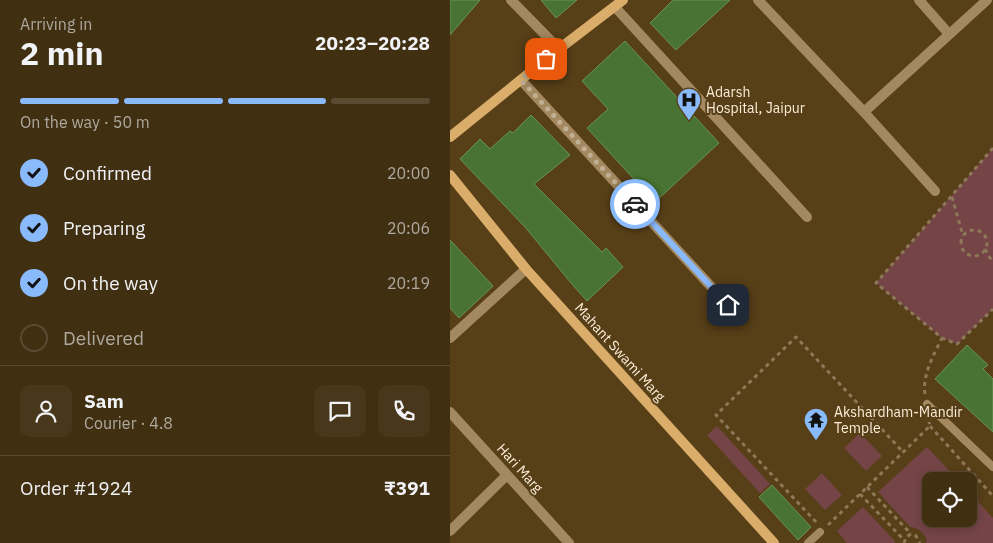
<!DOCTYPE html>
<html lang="en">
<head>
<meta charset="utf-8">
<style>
	:root { --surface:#412f12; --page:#48371b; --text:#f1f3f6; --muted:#aea99f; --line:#5a4a32; --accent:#89bafc }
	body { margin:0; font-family:"IBM Plex Sans",sans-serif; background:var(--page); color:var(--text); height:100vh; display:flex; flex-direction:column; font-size:19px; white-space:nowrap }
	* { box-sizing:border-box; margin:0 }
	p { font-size:16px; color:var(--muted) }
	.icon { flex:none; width:28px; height:28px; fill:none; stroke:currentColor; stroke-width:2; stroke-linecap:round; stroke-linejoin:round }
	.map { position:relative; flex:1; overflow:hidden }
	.side { display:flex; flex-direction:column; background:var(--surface); width:450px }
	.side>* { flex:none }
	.fabs { position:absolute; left:472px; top:472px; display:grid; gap:10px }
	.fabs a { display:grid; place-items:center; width:55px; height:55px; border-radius:10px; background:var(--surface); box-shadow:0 2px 8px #0003,0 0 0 1px var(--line); font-size:25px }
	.pin { position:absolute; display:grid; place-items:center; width:42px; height:42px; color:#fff; margin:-21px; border-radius:10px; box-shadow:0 2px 8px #0006 }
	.courier { position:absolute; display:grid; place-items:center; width:50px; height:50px; margin:-25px; border:4px solid #89bafc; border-radius:50%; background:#fff; color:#222; box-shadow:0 1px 6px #0007 }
	.overview em { font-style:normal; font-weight:700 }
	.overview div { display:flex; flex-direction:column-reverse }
	.overview { display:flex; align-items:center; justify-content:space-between; height:85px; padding:0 20px }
	h1 { font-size:32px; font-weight:700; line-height:38px }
	.bar { display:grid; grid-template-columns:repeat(4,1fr); gap:8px 5px; align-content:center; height:60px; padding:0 20px }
	.bar i { height:6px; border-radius:4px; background:var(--line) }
	.bar .active { background:var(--accent) }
	.bar p { grid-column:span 4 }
	.line { display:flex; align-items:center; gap:12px; padding:0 20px; border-top:1px solid var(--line) }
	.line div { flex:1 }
	.round { display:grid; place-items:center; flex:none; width:52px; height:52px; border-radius:10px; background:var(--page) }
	ol { padding:0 20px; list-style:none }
	li { display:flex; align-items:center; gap:15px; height:55px }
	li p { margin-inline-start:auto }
	li .icon { padding:5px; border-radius:50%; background:var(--accent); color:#111; stroke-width:4 }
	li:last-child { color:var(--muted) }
	li i { width:28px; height:28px; border:2px solid var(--line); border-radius:50% }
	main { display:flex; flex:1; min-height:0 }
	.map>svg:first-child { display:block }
</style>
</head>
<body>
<main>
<section class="side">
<div class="overview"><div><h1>2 min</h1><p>Arriving in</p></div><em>20:23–20:28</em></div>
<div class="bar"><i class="active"></i><i class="active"></i><i class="active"></i><i></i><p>On the way · 50 m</p></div>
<ol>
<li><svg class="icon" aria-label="check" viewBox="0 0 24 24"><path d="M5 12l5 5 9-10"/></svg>Confirmed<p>20:00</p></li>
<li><svg class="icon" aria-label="check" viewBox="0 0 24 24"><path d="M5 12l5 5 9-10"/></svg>Preparing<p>20:06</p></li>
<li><svg class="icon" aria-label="check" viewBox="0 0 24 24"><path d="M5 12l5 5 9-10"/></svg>On the way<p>20:19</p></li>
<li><i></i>Delivered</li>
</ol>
<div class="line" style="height:90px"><a class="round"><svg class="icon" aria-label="person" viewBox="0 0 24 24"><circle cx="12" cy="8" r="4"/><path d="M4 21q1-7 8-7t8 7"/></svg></a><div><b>Sam</b><p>Courier · 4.8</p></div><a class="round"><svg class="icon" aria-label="chat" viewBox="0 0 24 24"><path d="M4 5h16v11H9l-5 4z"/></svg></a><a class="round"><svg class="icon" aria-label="phone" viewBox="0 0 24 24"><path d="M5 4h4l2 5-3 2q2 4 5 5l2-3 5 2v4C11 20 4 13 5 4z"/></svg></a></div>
<div class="line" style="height:65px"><div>Order #1924</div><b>₹391</b></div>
</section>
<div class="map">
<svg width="543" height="543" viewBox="0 0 543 543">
	<rect width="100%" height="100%" fill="#573f18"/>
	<path fill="#744447" d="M543 148V309L507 344 492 338 426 283Z
		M267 426 320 484 310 493 257 435Z
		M410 433 432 456 416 471 394 448Z
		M477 447 509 481H481V519H519V492L543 518V543H476L477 540C473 532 470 528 460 527L428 492Z
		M372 473 392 495 375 510 355 489Z
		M413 507 445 541V543H397L387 531Z"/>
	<path fill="#497332" stroke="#699553" d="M0 0H30L0 35Z
		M91 0H127L106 18Z
		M223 0H280L226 50 200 23Z
		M175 41 269 143 205 202 137 128 158 109 132 81Z
		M81 115 120 155 84 184 152 252 156 248 173 267 137 301 121 283 75 227 10 159 30 139 40 149 60 131 63 133Z
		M0 240 43 286 9 318 0 308Z
		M517 345 538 365 533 369 543 379V432L485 379Z
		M322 485 361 527 348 540 309 497Z"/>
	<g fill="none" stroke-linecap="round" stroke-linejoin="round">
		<path stroke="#8d7857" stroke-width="3" stroke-dasharray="4 4" stroke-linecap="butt" d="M543 148 426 283 492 338 507 344 543 309
			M502 197 513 236
			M511 243a13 13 0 1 1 26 0a13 13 0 1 1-26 0Z
			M535 249 543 263
			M475 394C472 375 484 354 492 338
			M480 426 543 496
			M417 487 461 534
			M410 494 454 540
			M366 522 266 415 346 337 453 452
			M378 525 480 426 479 422
			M454 543 456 537 461 534 466 536 470 543"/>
		<path stroke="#a48860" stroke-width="8" d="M477 404 543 467
			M358 543 370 532"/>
		<path stroke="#a48860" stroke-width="10" d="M61 0 109 49
			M308 0 414 112 485 191
			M469 0 499 34
			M165 7 357 217
			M71 80 278 305
			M414 112 537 0
			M0 338 76 269
			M0 412 119 543
			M0 531 57 475"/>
		<path stroke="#daad6b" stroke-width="10" d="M0 137 109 49 173 0
			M0 175 76 269 324 543"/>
	</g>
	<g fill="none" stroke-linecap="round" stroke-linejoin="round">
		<path stroke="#c2b095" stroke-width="5" stroke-dasharray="0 9" d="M96 59 71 80 185 204"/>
		<path stroke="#89bafc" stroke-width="6" d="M185 204 278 305"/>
	</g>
	<defs>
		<symbol id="hospital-pin" viewBox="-11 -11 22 30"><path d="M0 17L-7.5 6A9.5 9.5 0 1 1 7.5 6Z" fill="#89bafc" stroke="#573f18"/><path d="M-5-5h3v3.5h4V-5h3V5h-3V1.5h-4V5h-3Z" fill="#111"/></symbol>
		<symbol id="temple-pin" viewBox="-11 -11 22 30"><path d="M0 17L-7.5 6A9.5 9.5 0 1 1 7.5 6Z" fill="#89bafc" stroke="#573f18"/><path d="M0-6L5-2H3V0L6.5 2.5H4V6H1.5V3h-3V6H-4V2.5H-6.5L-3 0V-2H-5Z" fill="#111"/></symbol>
	</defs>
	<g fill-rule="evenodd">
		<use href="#hospital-pin" x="225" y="86" width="28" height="38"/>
		<use href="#temple-pin" x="352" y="406" width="28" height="38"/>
	</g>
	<g text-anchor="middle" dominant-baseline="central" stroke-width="4" stroke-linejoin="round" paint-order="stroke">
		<g font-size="14" fill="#fcedd8" stroke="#573f18" text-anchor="start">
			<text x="256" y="92">Adarsh<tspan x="256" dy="16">Hospital, Jaipur</tspan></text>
			<text x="384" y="412">Akshardham-Mandir<tspan x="384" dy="16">Temple</tspan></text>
		</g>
		<g font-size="14" fill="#fcedd8" stroke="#573f18">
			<text transform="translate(170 352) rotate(48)">Mahant Swami Marg</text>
			<text transform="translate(70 468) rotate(48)">Hari Marg</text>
		</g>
	</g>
</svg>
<div class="fabs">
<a><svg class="icon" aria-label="locate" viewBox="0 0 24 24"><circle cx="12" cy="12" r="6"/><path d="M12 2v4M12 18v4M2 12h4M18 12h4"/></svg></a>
</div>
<div class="pin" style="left:96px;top:59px;background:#ea580c"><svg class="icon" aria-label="bag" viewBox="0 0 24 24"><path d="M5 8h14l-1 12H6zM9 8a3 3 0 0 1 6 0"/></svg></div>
<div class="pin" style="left:278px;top:305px;background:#1f2937"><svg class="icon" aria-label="home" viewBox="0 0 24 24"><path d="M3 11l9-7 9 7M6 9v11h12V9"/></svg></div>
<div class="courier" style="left:185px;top:204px"><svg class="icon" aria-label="car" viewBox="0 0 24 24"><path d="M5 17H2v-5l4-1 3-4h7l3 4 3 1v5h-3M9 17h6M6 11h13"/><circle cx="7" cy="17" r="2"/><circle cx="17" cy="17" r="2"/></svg></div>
</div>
</main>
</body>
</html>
